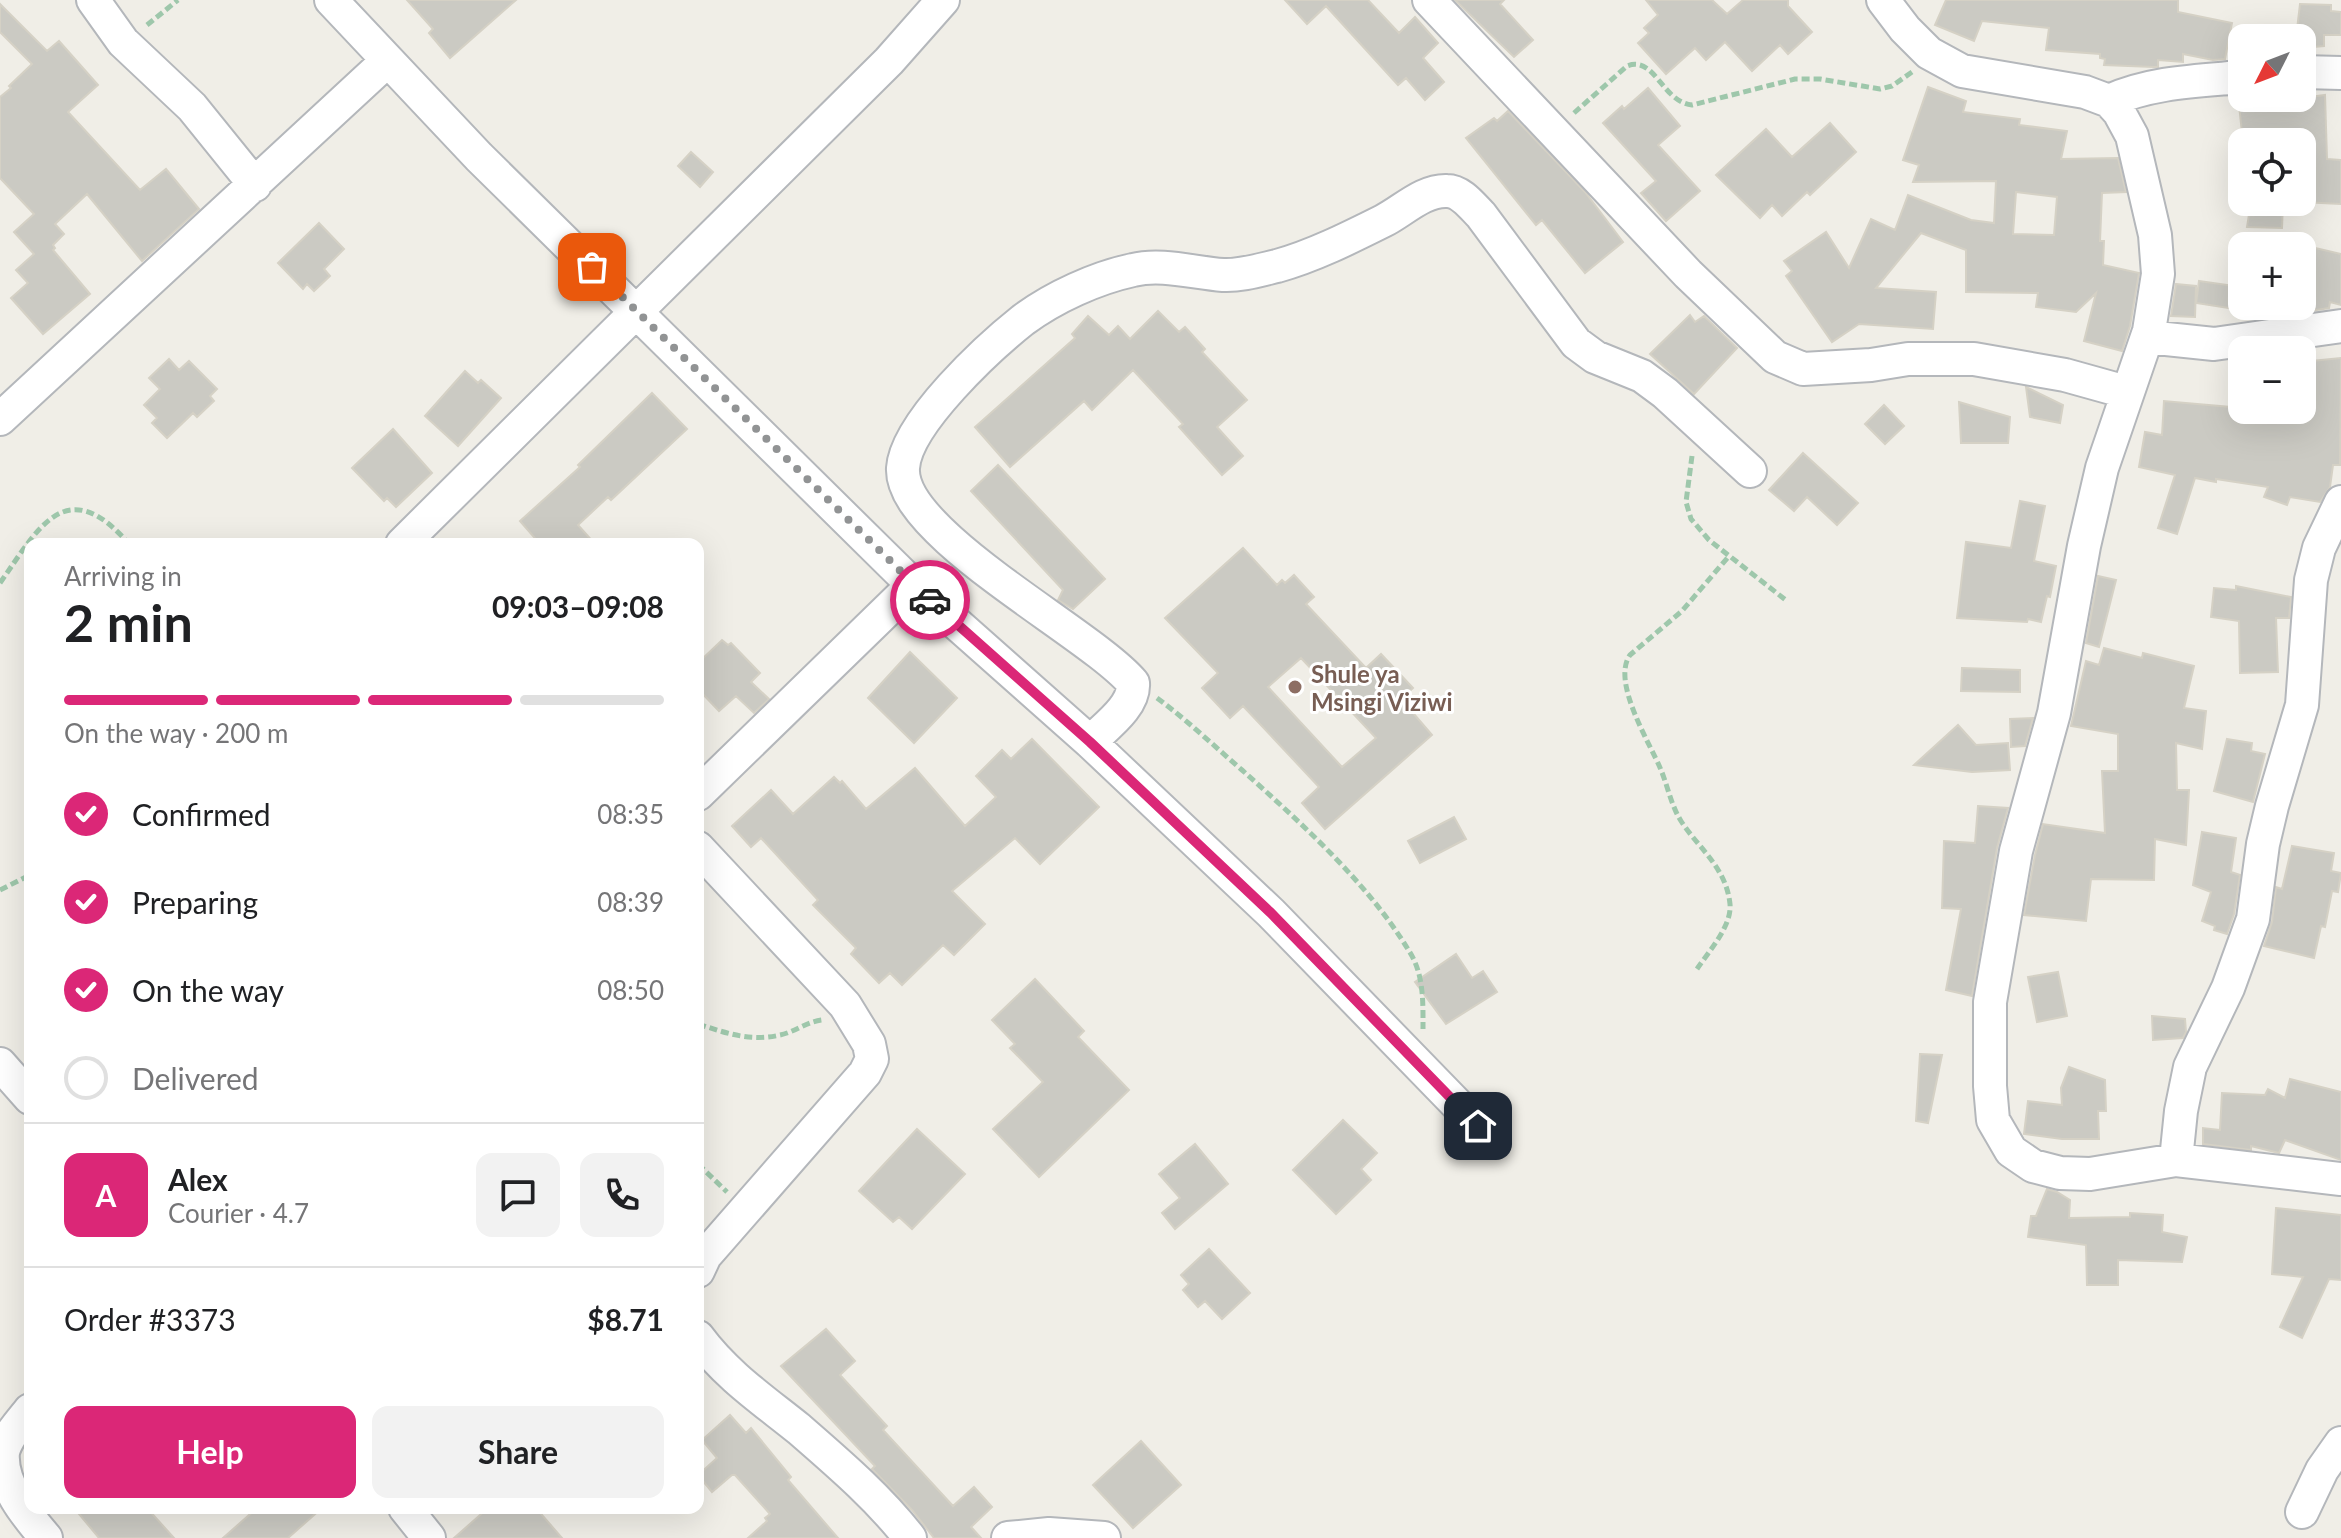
<!DOCTYPE html>
<html lang="en">
<head>
<meta charset="utf-8">
<style>
	:root { --surface:#fff; --page:#f2f2f2; --text:#202124; --muted:#757577; --line:#e0e0e0; --accent:#db2777 }
	body { margin:0; font-family:Lato,sans-serif; background:var(--page); color:var(--text); height:100vh; display:flex; flex-direction:column; font-size:30px; white-space:nowrap }
	* { box-sizing:border-box; margin:0 }
	p { font-size:26px; color:var(--muted) }
	.icon { flex:none; width:44px; height:44px; fill:none; stroke:currentColor; stroke-width:2; stroke-linecap:round; stroke-linejoin:round }
	.map { position:relative; flex:1; overflow:hidden }
	.panel { position:absolute; left:24px; top:538px; width:680px; height:976px; display:flex; flex-direction:column; background:var(--surface); border-radius:16px; box-shadow:0 8px 32px #0002 }
	.panel>* { flex:none }
	.needle { width:52px; rotate:228deg }
	.buttons { position:absolute; left:2228px; top:24px; display:grid; gap:16px }
	.buttons a { display:grid; place-items:center; width:88px; height:88px; border-radius:16px; background:var(--surface); box-shadow:0 8px 32px #0002; font-size:40px }
	.pin { position:absolute; display:grid; place-items:center; width:68px; height:68px; color:#fff; margin:-34px; border-radius:16px; box-shadow:0 4px 12px #0006 }
	.courier { position:absolute; display:grid; place-items:center; width:80px; height:80px; margin:-40px; border:6px solid #db2777; border-radius:50%; background:#fff; color:#222; box-shadow:0 2px 10px #0007 }
	.summary em { font-style:normal; font-weight:700 }
	.summary div { display:flex; flex-direction:column-reverse }
	.summary { display:flex; align-items:center; justify-content:space-between; height:136px; padding:0 40px }
	h1 { font-size:52px; font-weight:700; line-height:60px }
	.bar { display:grid; grid-template-columns:repeat(4,1fr); gap:12px 8px; align-content:center; height:96px; padding:0 40px }
	.bar i { height:10px; border-radius:6px; background:var(--line) }
	.bar .current { background:var(--accent) }
	.bar p { grid-column:span 4 }
	.line { display:flex; align-items:center; gap:20px; padding:0 40px; border-top:2px solid var(--line) }
	.line div { flex:1 }
	.round { display:grid; place-items:center; flex:none; width:84px; height:84px; border-radius:16px; background:var(--page) }
	ol { padding:0 40px; list-style:none }
	li { display:flex; align-items:center; gap:24px; height:88px }
	li p { margin-inline-start:auto }
	li .icon { padding:8px; border-radius:50%; background:var(--accent); color:#fff; stroke-width:4 }
	li:last-child { color:var(--muted) }
	li i { width:44px; height:44px; border:4px solid var(--line); border-radius:50% }
	.cta { display:flex; gap:16px; margin-top:auto; padding:16px 40px }
	.cta a { flex:1; height:92px; border-radius:16px; background:var(--accent); color:#fff; font-size:32px; font-weight:700; line-height:92px; text-align:center }
	.cta a+a { background:var(--page); color:var(--text) }
	.map>svg:first-child { display:block }
</style>
</head>
<body>
<div class="map">
<svg width="2341" height="1538" viewBox="0 0 2341 1538">
	<rect width="100%" height="100%" fill="#f0eee7"/>
	<path fill="#cbcac3" stroke="#d5d1c5" stroke-width="2" fill-rule="evenodd" d="M407 0H516L450 58 429 33 433 29Z
		M1285 0H1368L1399 33 1415 17 1438 43 1423 58 1444 82 1425 100 1406 78 1398 85 1326 6 1307 24Z
		M1455 0H1504L1500 4 1533 40 1514 57Z
		M1646 0H1712L1727 14 1743 0H1788V6L1812 32 1788 54 1780 45 1752 71 1725 42 1706 60 1695 48 1666 74 1638 43 1649 33 1644 28 1658 15Z
		M1946 0H2178V12L2232 23 2225 59 2213 60 2183 54V62L2158 60V67H2154L2104 65 2105 59 2100 58V54L2046 50 2049 28 1982 21 1974 41 1935 25Z
		M0 4 47 51 59 41 98 85 68 112 140 190 166 169 199 209 142 261 87 194 55 224 64 234 53 245 55 248 53 250 90 294 43 334 11 298 28 283 16 270 34 254 14 232 34 214 0 178V97L11 88 9 86 32 64 0 32Z
		M2300 4 2331 5V11L2341 12V35H2324V46L2302 48V38H2296Z
		M1928 87 1966 101 1963 112 2020 119 2019 125 2067 131 2061 159 2118 158 2126 192 2102 193 2100 241H2104L2103 265 2139 273 2130 326 2122 351 2084 341 2096 293 2076 312 2036 307 2038 293 1966 292V250L1921 233 1876 288 1936 292 1933 329 1859 324 1832 342 1786 276 1792 271 1784 261 1826 232 1849 268 1871 219 1895 230 1908 195 1971 220 1994 223 1996 181 1913 182 1919 165 1903 160ZM2016 192 2057 197 2054 235 2013 234Z
		M1648 88 1680 126 1658 145 1700 191 1666 221 1641 193 1656 181 1603 123 1622 106 1624 109Z
		M2325 95 2327 159 2341 160V204L2302 202 2305 158H2302V142H2243L2239 105 2256 104V98H2302Z
		M1508 111 1585 192 1623 242 1585 273 1542 220 1536 225 1466 138 1494 118 1497 121Z
		M1830 123 1856 152 1810 195 1807 192 1782 216 1772 205 1760 218 1716 175 1766 129 1792 157Z
		M691 152 713 172 700 187 678 166Z
		M2251 202H2283L2282 228 2247 227Z
		M319 223 344 249 324 269 330 276 314 291 307 284 303 289 278 263Z
		M2311 247 2341 254V305L2330 302 2329 308 2302 312V278L2305 279Z
		M2199 281 2242 287V310L2196 303Z
		M2176 284 2196 286 2195 317 2171 316Z
		M1158 311 1179 332 1185 327 1205 349 1202 352 1247 400 1217 427 1243 456 1222 475 1179 427 1183 424 1133 370 1092 410 1084 401 1010 467 975 427 1075 338 1072 334 1088 316 1109 335 1118 326 1130 339Z
		M1690 315 1695 322 1704 316 1737 348 1694 394 1650 354Z
		M2341 358 2340 465H2333L2330 487 2320 502 2290 497 2287 505 2264 497 2268 487 2216 479V482L2195 478 2177 534 2158 528 2175 475 2139 467 2145 432 2162 435 2164 401 2242 408V410H2302V362Z
		M169 359 179 370 189 361 217 389 210 396 214 401 197 417 193 413 167 438 152 423 157 418 144 405 160 389 149 378Z
		M465 371 478 383 481 380 501 398 458 446 425 416Z
		M2026 387 2063 405 2060 423 2030 417Z
		M652 393 687 429 611 500 608 497 578 525 595 544H540L520 521 580 467 578 465Z
		M1959 402 2010 417 2008 443H1961Z
		M1884 405 1904 426 1885 444 1865 424Z
		M393 429 432 473 396 507 387 498 384 501 352 468Z
		M1803 453 1858 503 1837 525 1807 497 1794 511 1769 490Z
		M998 465 1105 579 1073 609 1058 600 1063 590 971 491Z
		M2020 501 2045 506 2034 561 2056 566 2050 597 2047 596 2041 622 2028 619 2027 622 1957 618 1966 542 2011 548Z
		M1243 548 1277 585 1282 580 1285 583 1294 575 1314 597 1306 604 1366 668 1381 654 1413 688 1401 699 1432 735 1325 829 1302 803 1319 787 1243 706 1230 718 1202 688 1218 673 1165 618ZM1301 658 1376 738 1342 767 1268 687Z
		M2098 576 2116 580 2099 647 2086 643Z
		M2236 586 2291 597 2289 618H2276L2278 672 2240 673 2239 621 2211 617 2214 588 2236 590Z
		M722 640 728 645 731 643 760 673 751 682 769 699 754 713 736 696 719 711 698 689V663Z
		M2104 648 2142 658 2143 653 2194 666 2184 708 2206 711 2202 749 2176 743 2177 790H2189L2186 845 2155 839 2154 880 2091 879 2086 921 2024 915 2035 855 2043 824 2105 833 2102 771H2118V734L2071 726 2086 661 2099 665Z
		M910 652 957 698 914 743 868 698Z
		M1962 668 2020 670V692L1961 691Z
		M2033 718 2025 746 2011 747 2010 719Z
		M1958 725 1976 745 2008 743 2010 770 1972 772 1914 765Z
		M1032 739 1099 807 1040 864 1015 838 952 891 985 924 954 955 943 945 902 985 890 973 879 983 851 954 856 948 813 905 818 900 761 838 751 847 732 826 771 790 793 814 834 777 840 783 842 781 866 809 915 768 965 826 996 797 976 776 1002 750 1011 759Z
		M2227 739 2252 743 2251 751 2265 754 2253 802 2214 791Z
		M1978 806 2008 808 1997 848 1972 996 1946 990 1961 909 1942 908 1944 841 1975 843Z
		M1454 817 1466 839 1420 863 1408 841Z
		M2202 832 2236 838 2231 872 2240 875 2234 914 2227 934 2214 930 2215 926 2202 921 2211 892 2193 885Z
		M2292 846 2334 853 2331 871 2341 873 2338 892 2332 891 2325 927 2321 926 2314 958 2264 946 2272 922 2276 887 2282 889Z
		M1456 954 1472 978 1483 971 1497 992 1446 1024 1415 982Z
		M2058 972 2067 1016 2037 1022 2028 977Z
		M1035 979 1084 1031 1078 1037 1129 1090 1039 1177 993 1129 1043 1082 1010 1048 1015 1044 992 1020Z
		M2152 1016 2185 1019 2186 1032 2183 1038 2153 1040Z
		M1920 1054 1942 1055 1928 1123 1916 1121Z
		M2069 1067 2105 1080 2106 1111H2098L2099 1139H2062L2024 1134 2028 1101 2062 1105 2061 1088Z
		M2290 1079 2341 1092V1160L2285 1140 2279 1153 2251 1146V1150L2203 1144V1128L2220 1130 2222 1093 2265 1095 2268 1089 2285 1098Z
		M1343 1120 1377 1153 1361 1169 1371 1180 1336 1214 1293 1170Z
		M917 1129 965 1174 912 1229 899 1217 893 1222 859 1191Z
		M1195 1144 1228 1184 1175 1229 1162 1213 1180 1198 1159 1174Z
		M2047 1189 2057 1192 2070 1200 2069 1218 2130 1217V1213L2163 1215 2162 1232 2187 1237 2182 1262 2118 1260V1285H2087L2086 1245 2028 1237 2031 1216H2036Z
		M2276 1208 2341 1215V1280L2329 1279 2302 1338 2280 1327 2303 1277 2272 1274Z
		M1209 1249 1250 1293 1222 1319 1205 1301 1198 1307 1183 1290 1189 1284 1181 1275Z
		M826 1329 855 1361 840 1375 887 1426 883 1430 953 1506 974 1487 992 1507 971 1527 981 1538H934L912 1510 872 1469 875 1466 781 1366Z
		M730 1415 746 1433 751 1428 791 1477 788 1480 838 1538H748L767 1521 765 1518 770 1514 735 1475H732L712 1492 698 1475 717 1458 702 1440Z
		M1141 1441 1181 1485 1133 1528 1093 1485Z
		M74 1508H147L174 1538H99Z
		M257 1508H322L288 1538H223Z
		M488 1508H536L562 1538H454Z"/>
	<g fill="none" stroke-linecap="round" stroke-linejoin="round">
		<defs>
			<path id="minor" d="M93 0 123 42 192 107 255 185
				M331 0 479 157 913 585 1090 742 1271 913 1478 1126
				M1429 0 1688 274 1775 357 1803 369 1871 365 1908 359H1974L2065 375 2126 392
				M1883 0 1905 29 1929 53 1962 71 2085 92 2109 101 2119 112 2132 136 2155 235 2158 274 2149 331 2102 468 2084 546 2054 713 2016 851 1990 1002V1086L1993 1120 2011 1151 2033 1166 2060 1173 2090 1174 2176 1160 2341 1179
				M2302 72 2341 73
				M2109 101C2151 82 2197 81 2242 77
				M2147 337 2214 344 2341 326
				M0 419 387 61
				M402 544 889 61 943 0
				M1090 742C1105 727 1135 706 1133 683 1091 633 899 534 903 468 906 423 989 347 1023 320 1054 297 1096 278 1133 270 1162 263 1194 273 1223 275 1240 276 1260 270 1277 266 1313 256 1349 238 1383 221 1403 211 1423 190 1447 191 1461 191 1472 206 1481 215L1576 343 1595 357 1642 376 1665 393 1750 471
				M698 794 913 585
				M698 848 845 1005 869 1044 872 1059 865 1073 705 1256 698 1271
				M0 1064 30 1098
				M2176 1160 2181 1111 2190 1067 2228 988 2253 919 2263 844 2272 806 2302 705 2311 580 2319 548 2341 502
				M698 1337C726 1375 763 1400 799 1429 838 1463 878 1497 910 1538
				M30 1410C20 1423 7 1436 3 1452 0 1484 27 1516 46 1538
				M405 1508 429 1538
				M2302 1512 2322 1470 2341 1443
				M1008 1538 1049 1534 1104 1538"/>
		</defs>
		<use href="#minor" stroke="#b4b7bb" stroke-width="36"/>
		<path stroke="#9ec7ab" stroke-width="5" stroke-dasharray="8 4" stroke-linecap="butt" d="M147 25 178 0
			M1574 113 1627 66C1655 55 1662 102 1692 105L1795 79H1820L1880 89 1892 86 1912 72
			M1692 456 1686 502 1691 519 1709 540 1787 601
			M0 583C38 529 66 471 129 544
			M1157 698C1187 720 1214 746 1242 770 1300 822 1369 884 1409 951 1424 974 1423 1002 1423 1029
			M0 890 30 875
			M1697 969C1709 951 1732 926 1730 904 1726 867 1699 849 1681 821 1671 805 1668 787 1661 770 1650 743 1611 682 1630 655L1682 611 1729 556
			M698 1024C726 1033 750 1042 780 1035 795 1032 806 1022 822 1020
			M698 1164 727 1192"/>
		<use href="#minor" stroke="#fff" stroke-width="32"/>
	</g>
	<g fill="none" stroke-linecap="round" stroke-linejoin="round">
		<path stroke="#919394" stroke-width="8" stroke-dasharray="0 14.4" d="M592 267 930 600"/>
		<path stroke="#db2777" stroke-width="10" d="M930 600 1090 742 1271 913 1478 1126"/>
	</g>
	<circle fill="#8d6e63" stroke="#fff" stroke-width="3" cx="1295" cy="687" r="8"/>
	<g text-anchor="middle" dominant-baseline="central" stroke-width="6" stroke-linejoin="round" paint-order="stroke">
		<g font-size="24" font-weight="bold" fill="#785e54" stroke="#fff" text-anchor="start">
			<text x="1311" y="673">Shule ya<tspan x="1311" dy="28">Msingi Viziwi</tspan></text>
		</g>
	</g>
</svg>
<div class="buttons">
<a><svg class="needle" viewBox="-14 -14 28 28"><path d="M0-13l5 13h-10z" fill="#e53935"/><path d="M0 13l5-13h-10z" fill="#757577"/></svg></a>
<a><svg class="icon" aria-label="locate" viewBox="0 0 24 24"><circle cx="12" cy="12" r="6"/><path d="M12 2v4M12 18v4M2 12h4M18 12h4"/></svg></a>
<a>+</a>
<a>−</a>
</div>
<div class="pin" style="left:592px;top:267px;background:#ea580c"><svg class="icon" aria-label="bag" viewBox="0 0 24 24"><path d="M5 8h14l-1 12H6zM9 8a3 3 0 0 1 6 0"/></svg></div>
<div class="pin" style="left:1478px;top:1126px;background:#1f2937"><svg class="icon" aria-label="home" viewBox="0 0 24 24"><path d="M3 11l9-7 9 7M6 9v11h12V9"/></svg></div>
<div class="courier" style="left:930px;top:600px"><svg class="icon" aria-label="car" viewBox="0 0 24 24"><path d="M5 17H2v-5l4-1 3-4h7l3 4 3 1v5h-3M9 17h6M6 11h13"/><circle cx="7" cy="17" r="2"/><circle cx="17" cy="17" r="2"/></svg></div>
<section class="panel">
<div class="summary"><div><h1>2 min</h1><p>Arriving in</p></div><em>09:03–09:08</em></div>
<div class="bar"><i class="current"></i><i class="current"></i><i class="current"></i><i></i><p>On the way · 200 m</p></div>
<ol>
<li><svg class="icon" aria-label="check" viewBox="0 0 24 24"><path d="M5 12l5 5 9-10"/></svg>Confirmed<p>08:35</p></li>
<li><svg class="icon" aria-label="check" viewBox="0 0 24 24"><path d="M5 12l5 5 9-10"/></svg>Preparing<p>08:39</p></li>
<li><svg class="icon" aria-label="check" viewBox="0 0 24 24"><path d="M5 12l5 5 9-10"/></svg>On the way<p>08:50</p></li>
<li><i></i>Delivered</li>
</ol>
<div class="line" style="height:144px"><b class="round" style="background:var(--accent);color:#fff">A</b><div><b>Alex</b><p>Courier · 4.7</p></div><a class="round"><svg class="icon" aria-label="chat" viewBox="0 0 24 24"><path d="M4 5h16v11H9l-5 4z"/></svg></a><a class="round"><svg class="icon" aria-label="phone" viewBox="0 0 24 24"><path d="M5 4h4l2 5-3 2q2 4 5 5l2-3 5 2v4C11 20 4 13 5 4z"/></svg></a></div>
<div class="line" style="height:104px"><div>Order #3373</div><b>$8.71</b></div>
<div class="cta"><a>Help</a><a>Share</a></div>
</section>
</div>
</body>
</html>
